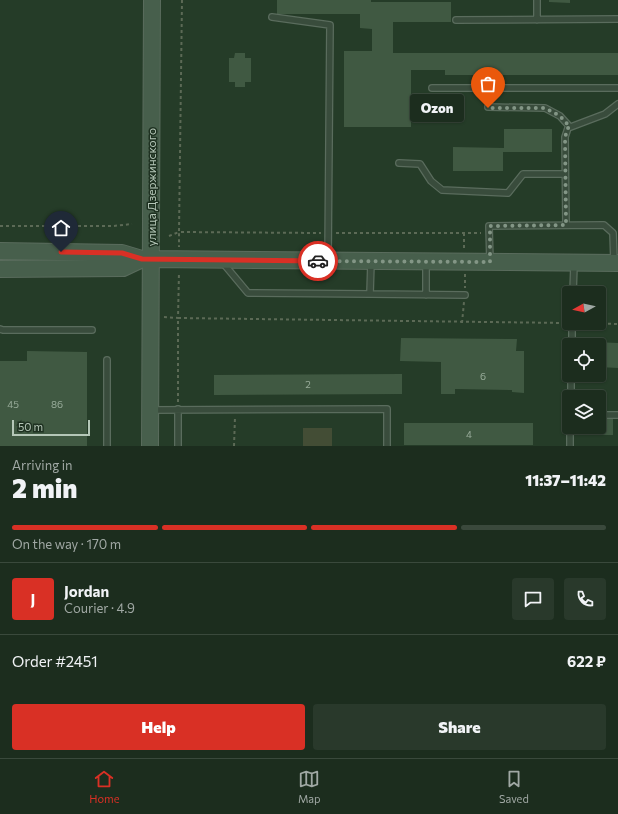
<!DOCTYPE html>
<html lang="en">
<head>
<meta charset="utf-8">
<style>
	:root { --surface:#1c2d1e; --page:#29392b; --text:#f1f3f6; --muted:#a0a8a4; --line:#3a493c; --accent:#d93025 }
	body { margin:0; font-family:Commissioner,sans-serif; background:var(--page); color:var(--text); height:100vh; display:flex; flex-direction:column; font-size:15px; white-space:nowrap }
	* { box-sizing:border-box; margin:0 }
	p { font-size:13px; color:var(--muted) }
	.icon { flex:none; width:22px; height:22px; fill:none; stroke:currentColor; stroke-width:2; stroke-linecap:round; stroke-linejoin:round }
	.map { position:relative; height:446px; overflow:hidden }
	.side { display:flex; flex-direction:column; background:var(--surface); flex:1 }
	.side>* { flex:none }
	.needle { width:26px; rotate:262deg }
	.tools { position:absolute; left:562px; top:286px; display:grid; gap:8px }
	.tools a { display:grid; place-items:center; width:44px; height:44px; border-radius:4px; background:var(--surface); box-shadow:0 1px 3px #0004,0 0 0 1px var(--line); font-size:20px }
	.scale { position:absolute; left:12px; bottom:10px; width:78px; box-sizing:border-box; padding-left:4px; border:2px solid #b5c7b8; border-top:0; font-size:11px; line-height:14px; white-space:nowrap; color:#b5c7b8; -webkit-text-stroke:3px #1e3121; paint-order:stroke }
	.pin { position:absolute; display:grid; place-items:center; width:34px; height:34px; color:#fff; margin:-41px -17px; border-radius:50% 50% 50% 0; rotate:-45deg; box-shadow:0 0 4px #0007 }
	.pin .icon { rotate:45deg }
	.courier { position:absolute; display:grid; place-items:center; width:40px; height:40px; margin:-20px; border:3px solid #d93025; border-radius:50%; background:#fff; color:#222; box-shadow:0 1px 5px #0007 }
	.bubble { position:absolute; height:28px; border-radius:4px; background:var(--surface); box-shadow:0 1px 3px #0004,0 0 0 1px var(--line); font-size:13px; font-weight:800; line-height:28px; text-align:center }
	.headline em { font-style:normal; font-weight:800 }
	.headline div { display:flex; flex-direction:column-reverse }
	.headline { display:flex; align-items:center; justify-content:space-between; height:68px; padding:0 12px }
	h1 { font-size:26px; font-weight:800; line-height:30px }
	.bar { display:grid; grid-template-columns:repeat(4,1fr); gap:6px 4px; align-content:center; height:48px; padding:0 12px }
	.bar i { height:5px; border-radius:3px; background:var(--line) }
	.bar .current { background:var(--accent) }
	.bar p { grid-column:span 4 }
	.line { display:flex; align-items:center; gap:10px; padding:0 12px; border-top:1px solid var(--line) }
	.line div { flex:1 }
	.round { display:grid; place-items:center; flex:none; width:42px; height:42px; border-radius:4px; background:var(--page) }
	.action { display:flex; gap:8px; margin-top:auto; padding:8px 12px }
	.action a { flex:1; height:46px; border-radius:4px; background:var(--accent); color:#fff; font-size:16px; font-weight:800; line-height:46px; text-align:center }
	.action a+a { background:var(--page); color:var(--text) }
	.tab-bar { display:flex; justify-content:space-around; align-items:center; height:56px; border-top:1px solid var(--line); background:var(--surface); font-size:11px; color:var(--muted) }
	.tab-bar a { display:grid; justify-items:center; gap:2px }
	.tab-bar .current { color:var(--accent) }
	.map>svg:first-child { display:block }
</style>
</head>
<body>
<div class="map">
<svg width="618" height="446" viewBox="0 0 618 446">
	<rect width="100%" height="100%" fill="#253c28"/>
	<path fill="#434d35" d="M303 428H332V446H303Z"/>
	<path fill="#405942" d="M277 0H371V2H451V22H393V53H618V75H445V70H411V127H344V51H372V29L360 28V14H277Z
		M549 0H570V3L549 2Z
		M235 53H245V58H251V82H245V87H235V82H229V58H234Z
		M504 129H552V152H503V171H453V147L504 148Z
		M401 338 517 339 516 351H524V393L512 392V390L455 389V394H441V362L400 361Z
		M594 342 618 343V368L599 367V345H594Z
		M27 351 87 352V446H0V361H27Z
		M402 374V394L214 395V375Z
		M613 418V435H602V419Z
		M404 423H533V445H404Z"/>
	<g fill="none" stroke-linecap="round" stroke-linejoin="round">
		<defs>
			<path id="lane" d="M537 0V20
				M272 17 330 25 328 258
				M456 20 618 19
				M432 88H618
				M488 107 545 108 560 116 570 127
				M399 163 420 164 431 181 442 190 508 193 523 174H565
				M566 225 565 137 568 128 605 114 618 104
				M490 262 489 226 604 225 613 233 614 262
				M223 263 248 293 370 294 371 262
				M426 263V295
				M573 293 574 265
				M370 294 465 295
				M0 329 3 330H92
				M572 345V323
				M571 397V375
				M152 410 387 409V446
				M599 415H618
				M107 446V360
				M178 446V409
				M570 446V427"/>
			<path id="secondary" d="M0 251 122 253 142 259H151L618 263
				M0 269 123 268 142 259
				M150 446 152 0"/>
		</defs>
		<use href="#lane" stroke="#5a6c5d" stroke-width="8"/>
		<use href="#secondary" stroke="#5a6c5d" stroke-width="18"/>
		<path stroke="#5c6a56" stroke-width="2" stroke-dasharray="3 3" stroke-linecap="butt" d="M182 0 179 232 321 233
			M0 226H113L132 224
			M336 233H481
			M464 233V250
			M169 236 179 232V247
			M465 274V288
			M164 317 178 318 179 272
			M462 323 464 302
			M578 323 618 324
			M178 402V318L564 323
			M234 446 235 417"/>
		<use href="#lane" stroke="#394c3c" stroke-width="5.5"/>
		<use href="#secondary" stroke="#475f4c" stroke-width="16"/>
	</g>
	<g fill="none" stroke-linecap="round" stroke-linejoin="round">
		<path stroke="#839686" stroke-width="4" stroke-dasharray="0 7.2" d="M318 261 490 262V226L566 225 565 137 568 128 570 127 560 116 545 108H488"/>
		<path stroke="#d93025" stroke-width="5" d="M61 252 122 253 142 259 318 261"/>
	</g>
	<g text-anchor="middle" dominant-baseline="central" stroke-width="3" stroke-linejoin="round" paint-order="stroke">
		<g font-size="10" fill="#98ac9a">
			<text x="483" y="376">6</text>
			<text x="308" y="384">2</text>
			<text x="13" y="404">45</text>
			<text x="57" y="404">86</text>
			<text x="469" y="434">4</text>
		</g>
		<g font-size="12" fill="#b5c7b8" stroke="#1e3121">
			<text transform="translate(151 187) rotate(-90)">улица Дзержинского</text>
		</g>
	</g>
</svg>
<div class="tools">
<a><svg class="needle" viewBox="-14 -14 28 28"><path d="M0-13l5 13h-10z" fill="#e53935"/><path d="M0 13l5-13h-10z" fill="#a0a8a4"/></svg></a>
<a><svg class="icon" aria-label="locate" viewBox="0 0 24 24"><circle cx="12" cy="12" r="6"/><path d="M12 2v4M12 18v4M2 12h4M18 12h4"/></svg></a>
<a><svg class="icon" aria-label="layers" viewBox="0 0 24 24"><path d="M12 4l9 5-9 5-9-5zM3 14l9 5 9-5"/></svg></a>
</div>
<div class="scale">50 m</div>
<div class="pin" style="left:488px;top:108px;background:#ea580c"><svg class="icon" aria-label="bag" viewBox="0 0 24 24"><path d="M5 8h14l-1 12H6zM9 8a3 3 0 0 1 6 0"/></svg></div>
<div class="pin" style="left:61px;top:252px;background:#1f2937"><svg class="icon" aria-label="home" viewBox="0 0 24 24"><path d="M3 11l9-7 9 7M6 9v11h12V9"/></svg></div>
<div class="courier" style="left:318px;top:261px"><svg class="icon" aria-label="car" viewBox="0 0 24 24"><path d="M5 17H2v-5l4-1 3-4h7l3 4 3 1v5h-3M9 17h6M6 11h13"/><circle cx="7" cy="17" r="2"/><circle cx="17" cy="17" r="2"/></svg></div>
<div class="bubble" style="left:410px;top:94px;width:54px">Ozon</div>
</div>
<section class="side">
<div class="headline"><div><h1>2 min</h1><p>Arriving in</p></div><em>11:37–11:42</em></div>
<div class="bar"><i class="current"></i><i class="current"></i><i class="current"></i><i></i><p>On the way · 170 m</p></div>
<div class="line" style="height:72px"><b class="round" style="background:var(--accent);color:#fff">J</b><div><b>Jordan</b><p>Courier · 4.9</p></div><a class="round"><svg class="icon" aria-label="chat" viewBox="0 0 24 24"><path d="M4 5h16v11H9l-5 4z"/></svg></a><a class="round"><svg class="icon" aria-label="phone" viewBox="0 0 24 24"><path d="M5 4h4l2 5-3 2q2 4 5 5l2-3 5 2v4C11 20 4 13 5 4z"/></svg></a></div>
<div class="line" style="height:52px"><div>Order #2451</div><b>622 ₽</b></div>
<div class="action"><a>Help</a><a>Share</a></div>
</section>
<nav class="tab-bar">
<a class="current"><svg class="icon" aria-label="home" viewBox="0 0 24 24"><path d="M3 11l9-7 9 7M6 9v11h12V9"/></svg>Home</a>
<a><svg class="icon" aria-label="map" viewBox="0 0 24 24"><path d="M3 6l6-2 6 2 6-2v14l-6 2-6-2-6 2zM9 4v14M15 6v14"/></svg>Map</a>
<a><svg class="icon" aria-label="saved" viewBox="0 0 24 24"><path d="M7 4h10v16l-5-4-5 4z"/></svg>Saved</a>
</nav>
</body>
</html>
